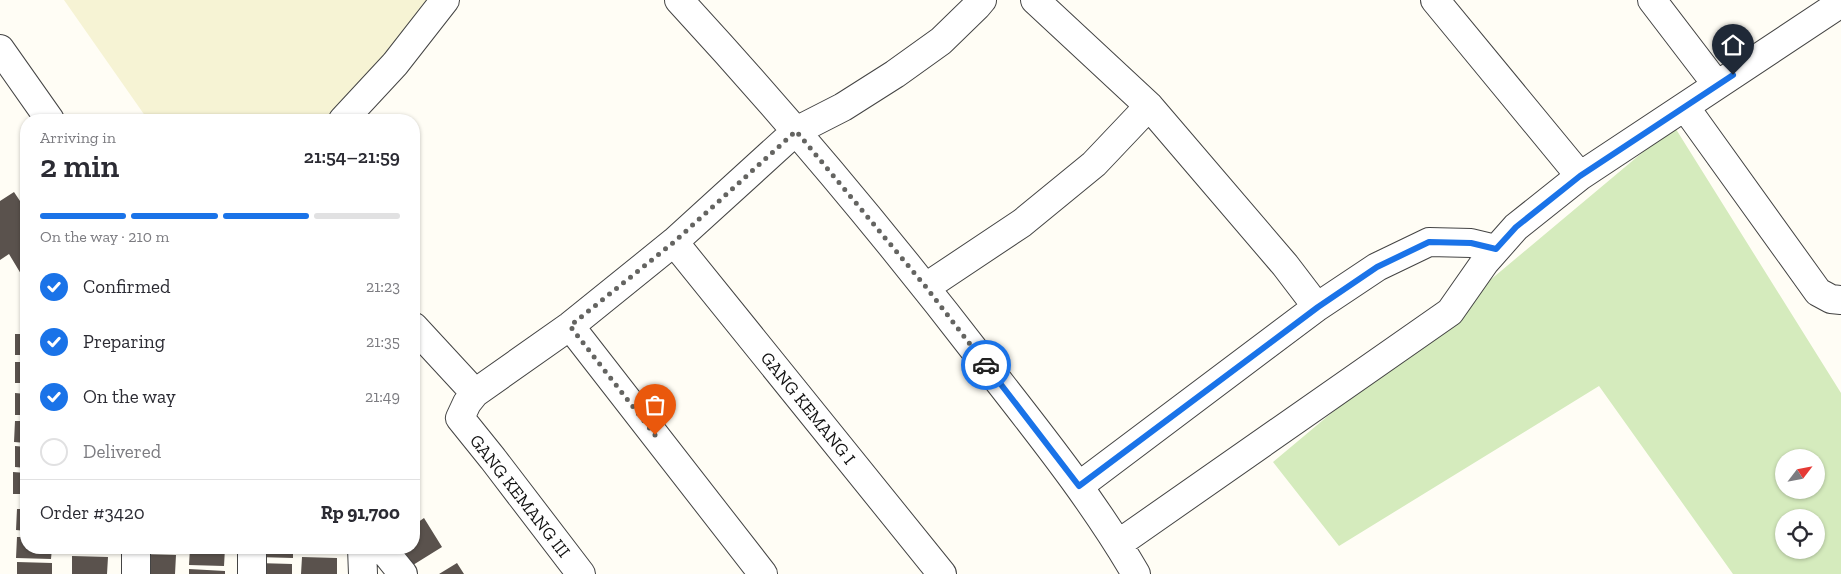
<!DOCTYPE html>
<html lang="en">
<head>
<meta charset="utf-8">
<style>
	:root { --surface:#fff; --page:#f2f2f3; --text:#2b2b33; --muted:#7c7c81; --line:#e1e1e2; --accent:#1a73e8 }
	body { margin:0; font-family:"Zilla Slab",serif; background:var(--page); color:var(--text); height:100vh; display:flex; flex-direction:column; font-size:19px; white-space:nowrap }
	* { box-sizing:border-box; margin:0 }
	p { font-size:16px; color:var(--muted) }
	.icon { flex:none; width:28px; height:28px; fill:none; stroke:currentColor; stroke-width:2; stroke-linecap:round; stroke-linejoin:round }
	.map { position:relative; flex:1; overflow:hidden }
	.side { position:absolute; left:20px; top:114px; width:400px; height:440px; display:flex; flex-direction:column; background:var(--surface); border-radius:20px; box-shadow:0 1px 4px #0004 }
	.side>* { flex:none }
	.needle { width:32px; rotate:58deg }
	.tools { position:absolute; left:1775px; top:449px; display:grid; gap:10px }
	.tools a { display:grid; place-items:center; width:50px; height:50px; border-radius:50%; background:var(--surface); box-shadow:0 1px 4px #0004; font-size:25px }
	.pin { position:absolute; display:grid; place-items:center; width:42px; height:42px; color:#fff; margin:-51px -21px; border-radius:50% 50% 50% 0; rotate:-45deg; box-shadow:0 0 5px #0007 }
	.pin .icon { rotate:45deg }
	.courier { position:absolute; display:grid; place-items:center; width:50px; height:50px; margin:-25px; border:4px solid #1a73e8; border-radius:50%; background:#fff; color:#222; box-shadow:0 1px 6px #0007 }
	.headline em { font-style:normal; font-weight:600 }
	.headline div { display:flex; flex-direction:column-reverse }
	.headline { display:flex; align-items:center; justify-content:space-between; height:85px; padding:0 20px }
	h1 { font-size:32px; font-weight:600; line-height:38px }
	.bar { display:grid; grid-template-columns:repeat(4,1fr); gap:8px 5px; align-content:center; height:60px; padding:0 20px }
	.bar i { height:6px; border-radius:4px; background:var(--line) }
	.bar .on { background:var(--accent) }
	.bar p { grid-column:span 4 }
	.line { display:flex; align-items:center; gap:12px; padding:0 20px; border-top:1px solid var(--line) }
	.line div { flex:1 }
	ol { padding:0 20px; list-style:none }
	li { display:flex; align-items:center; gap:15px; height:55px }
	li p { margin-inline-start:auto }
	li .icon { padding:5px; border-radius:50%; background:var(--accent); color:#fff; stroke-width:4 }
	li:last-child { color:var(--muted) }
	li i { width:28px; height:28px; border:2px solid var(--line); border-radius:50% }
	.map>svg:first-child { display:block }
</style>
</head>
<body>
<div class="map">
<svg width="1841" height="574" viewBox="0 0 1841 574">
	<rect width="100%" height="100%" fill="#fffdf5"/>
	<path fill="#f6f3d4" d="M64 0H439L348 120H148Z"/>
	<path fill="#d5ebbd" fill-rule="evenodd" d="M1674 126 1841 393V574H1733L1599 386 1339 546 1273 462ZM1784 458H1816V490H1784ZM1784 518H1816V550H1784Z"/>
	<path fill="#5a524d" d="M14 192 26 210V271L21 274 9 254 0 260V201Z
		M15 334H26V355H15Z
		M15 362H26V383H15Z
		M15 393 26 394V415H15Z
		M15 421H26V443L14 442Z
		M15 446 26 447V468L15 467Z
		M13 472 26 473V494H13Z
		M17 509H26V531L16 530Z
		M424 518 442 547 413 565 402 548H414V525Z
		M17 537H26V548H52L51 559 16 558Z
		M73 548H109V553L73 551Z
		M140 548H176V551L140 550Z
		M190 548H225L224 566 189 565Z
		M258 548H293V558L257 557Z
		M303 548H339L338 554 303 553Z
		M140 554 176 555 175 574H140Z
		M72 556 108 557 107 574H72Z
		M302 557 337 558V574H301Z
		M17 562 52 563V574H17Z
		M257 563 292 564V574H257Z
		M457 563 464 574H439Z
		M189 569 225 571V574H189Z"/>
	<g fill="none" stroke-linecap="round" stroke-linejoin="round">
		<defs>
			<path id="street" d="M679 0C787 117 889 239 986 365 1039 433 1093 500 1136 574
				M1035 0 1149 106 1285 265 1317 307 1079 486
				M1435 0 1580 176
				M1652 0 1717 85
				M0 49 50 120
				M1685 107 1818 292 1831 299 1841 300
				M343 120 395 64 445 0
				M674 242 942 574
				M926 287 1022 223 1094 164 1149 106
				M1317 307 1377 267 1429 242 1471 243 1496 249
				M570 326 763 574
				M414 327 475 393
				M1118 544 1450 312 1485 262 1516 227 1580 176 1841 3
				M252 548V574
				M362 548 363 574
				M382 548 403 574
				M136 574V548
				M581 574 493 459 460 418 467 403 475 393 570 326 674 242 796 131 843 107 895 74 941 41 977 6 982 0"/>
		</defs>
		<use href="#street" stroke="#444" stroke-width="30"/>
		<use href="#street" stroke="#fff" stroke-width="28"/>
	</g>
	<g fill="none" stroke-linecap="round" stroke-linejoin="round">
		<path stroke="#646461" stroke-width="5" stroke-dasharray="0 9" d="M655 435 570 326 674 242 796 131 926 287 986 365"/>
		<path stroke="#1a73e8" stroke-width="6" d="M986 365 1079 486 1318 307 1377 267 1429 242 1471 243 1496 249 1516 227 1580 176 1733 75"/>
	</g>
	<g text-anchor="middle" dominant-baseline="central" stroke-width="5" stroke-linejoin="round" paint-order="stroke">
		<g font-size="18" fill="#111" stroke="#fff">
			<text transform="translate(808 408) rotate(51)">GANG KEMANG I</text>
			<text transform="translate(520 496) rotate(52)">GANG KEMANG III</text>
		</g>
	</g>
</svg>
<div class="tools">
<a><svg class="needle" viewBox="-14 -14 28 28"><path d="M0-13l5 13h-10z" fill="#e53935"/><path d="M0 13l5-13h-10z" fill="#7c7c81"/></svg></a>
<a><svg class="icon" aria-label="locate" viewBox="0 0 24 24"><circle cx="12" cy="12" r="6"/><path d="M12 2v4M12 18v4M2 12h4M18 12h4"/></svg></a>
</div>
<div class="pin" style="left:655px;top:435px;background:#ea580c"><svg class="icon" aria-label="bag" viewBox="0 0 24 24"><path d="M5 8h14l-1 12H6zM9 8a3 3 0 0 1 6 0"/></svg></div>
<div class="pin" style="left:1733px;top:75px;background:#1f2937"><svg class="icon" aria-label="home" viewBox="0 0 24 24"><path d="M3 11l9-7 9 7M6 9v11h12V9"/></svg></div>
<div class="courier" style="left:986px;top:365px"><svg class="icon" aria-label="car" viewBox="0 0 24 24"><path d="M5 17H2v-5l4-1 3-4h7l3 4 3 1v5h-3M9 17h6M6 11h13"/><circle cx="7" cy="17" r="2"/><circle cx="17" cy="17" r="2"/></svg></div>
<section class="side">
<div class="headline"><div><h1>2 min</h1><p>Arriving in</p></div><em>21:54–21:59</em></div>
<div class="bar"><i class="on"></i><i class="on"></i><i class="on"></i><i></i><p>On the way · 210 m</p></div>
<ol>
<li><svg class="icon" aria-label="check" viewBox="0 0 24 24"><path d="M5 12l5 5 9-10"/></svg>Confirmed<p>21:23</p></li>
<li><svg class="icon" aria-label="check" viewBox="0 0 24 24"><path d="M5 12l5 5 9-10"/></svg>Preparing<p>21:35</p></li>
<li><svg class="icon" aria-label="check" viewBox="0 0 24 24"><path d="M5 12l5 5 9-10"/></svg>On the way<p>21:49</p></li>
<li><i></i>Delivered</li>
</ol>
<div class="line" style="height:65px"><div>Order #3420</div><b>Rp 91,700</b></div>
</section>
</div>
</body>
</html>
